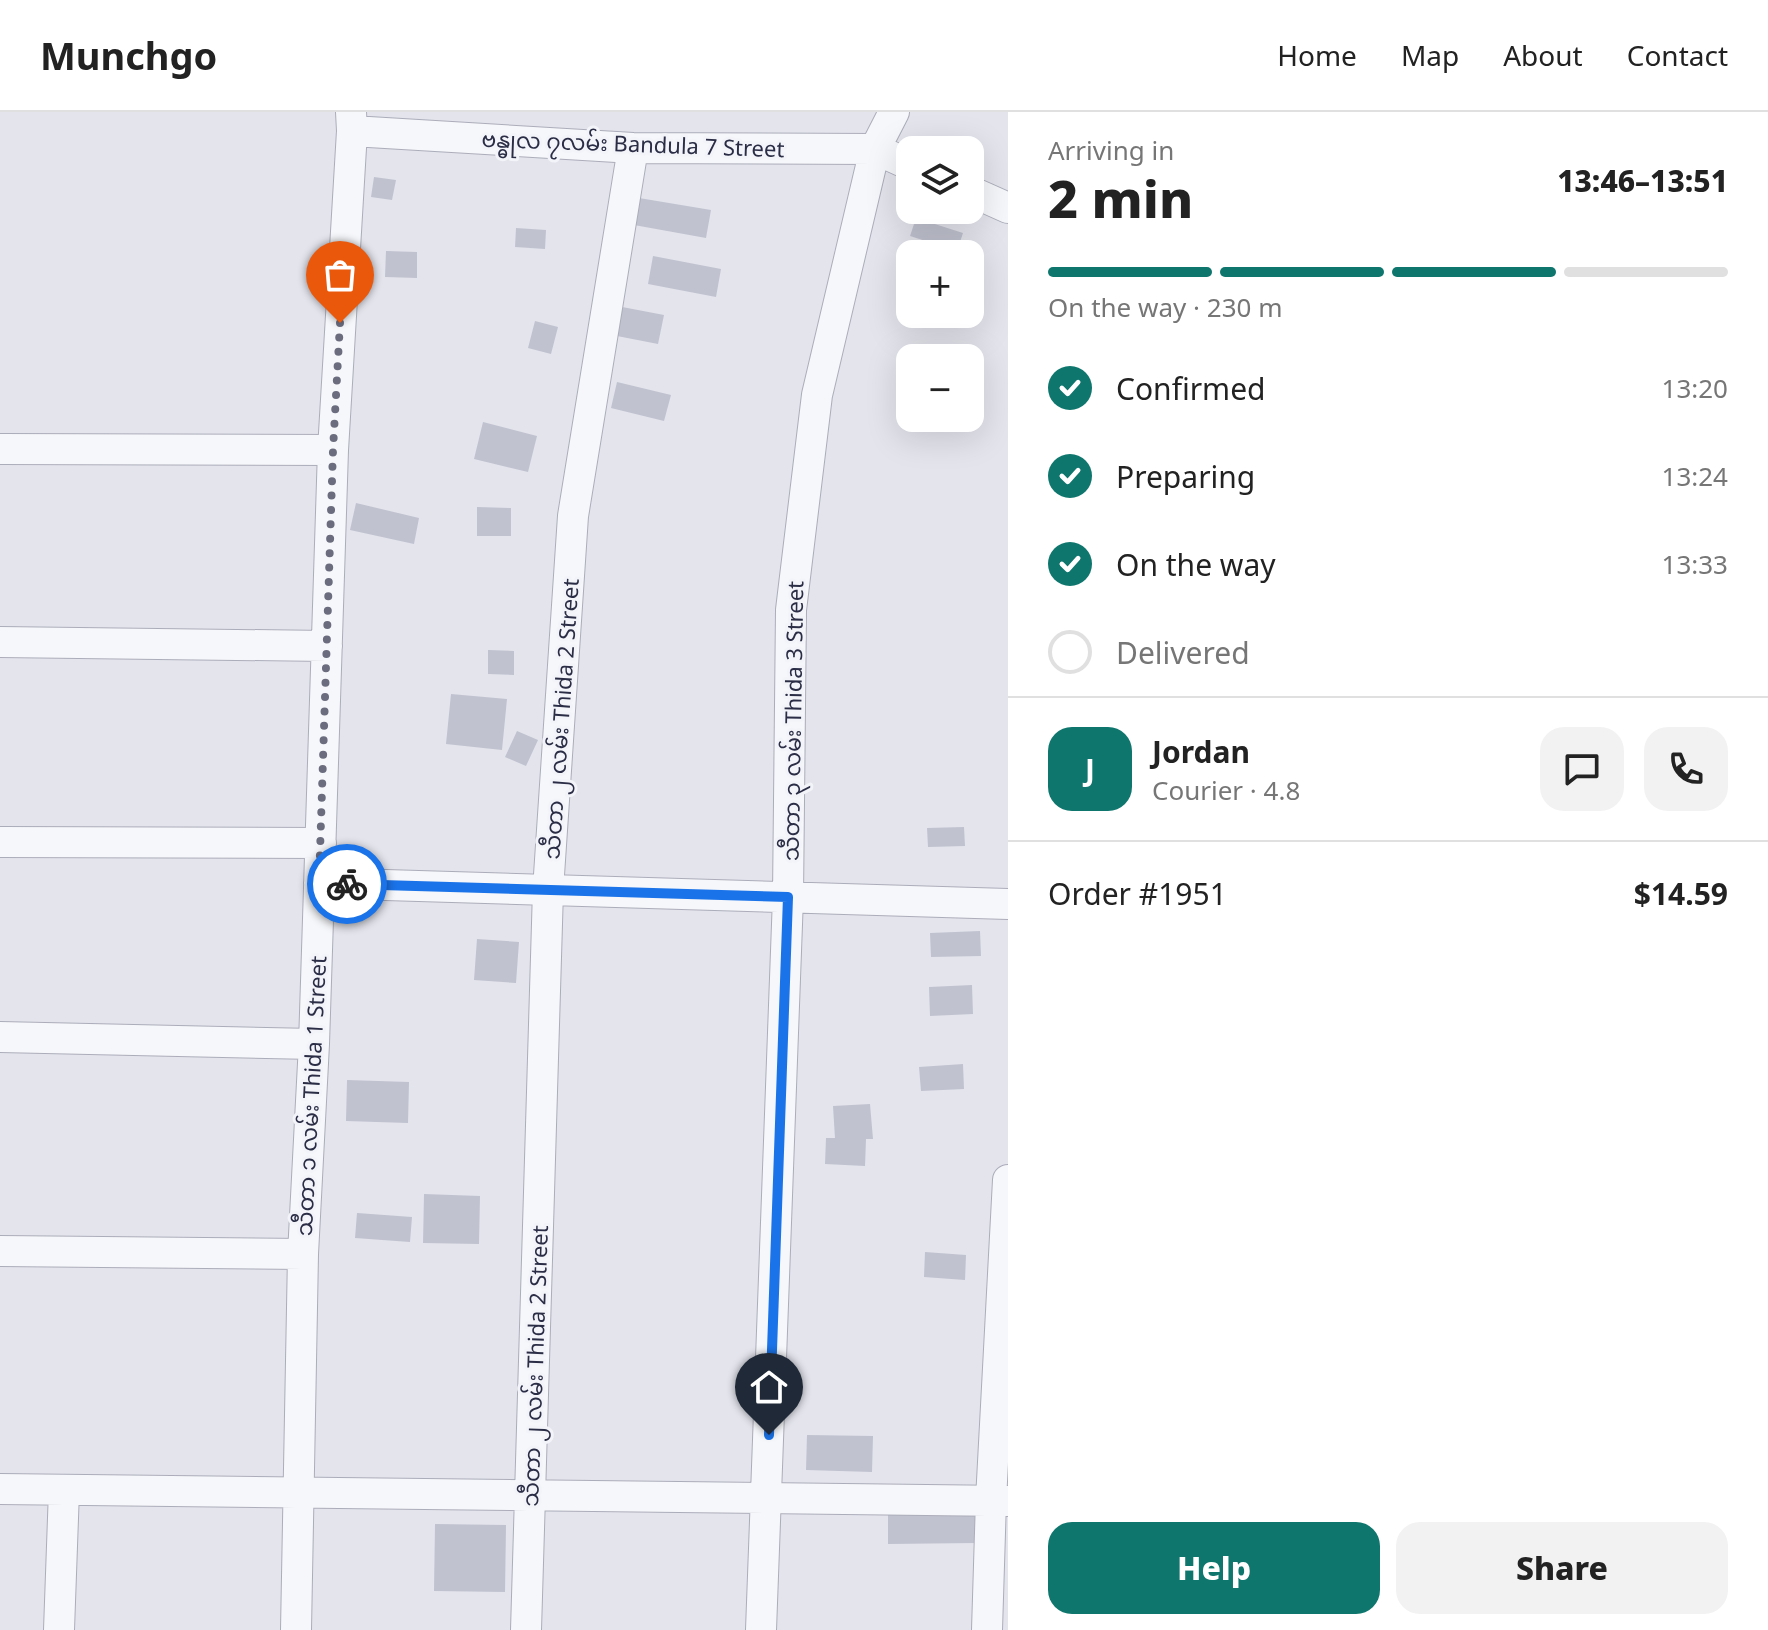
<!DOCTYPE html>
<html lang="en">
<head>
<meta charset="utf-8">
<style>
	:root { --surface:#fff; --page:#f2f2f2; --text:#222; --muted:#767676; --line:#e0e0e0; --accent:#0f766e }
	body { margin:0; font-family:"Noto Sans","Noto Sans Myanmar",sans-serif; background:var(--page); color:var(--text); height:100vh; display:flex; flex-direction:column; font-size:30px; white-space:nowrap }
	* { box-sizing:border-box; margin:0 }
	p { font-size:26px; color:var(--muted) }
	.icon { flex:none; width:44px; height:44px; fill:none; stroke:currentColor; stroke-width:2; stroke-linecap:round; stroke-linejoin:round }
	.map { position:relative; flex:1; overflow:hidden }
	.side { display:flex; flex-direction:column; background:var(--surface); width:760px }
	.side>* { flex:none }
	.buttons { position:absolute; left:896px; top:24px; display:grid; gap:16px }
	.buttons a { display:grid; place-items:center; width:88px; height:88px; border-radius:16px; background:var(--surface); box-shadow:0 8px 32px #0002; font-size:40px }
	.pin { position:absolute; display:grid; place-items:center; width:68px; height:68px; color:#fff; margin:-82px -34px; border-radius:50% 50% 50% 0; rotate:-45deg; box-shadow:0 0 8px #0007 }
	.pin .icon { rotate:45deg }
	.courier { position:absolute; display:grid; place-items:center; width:80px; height:80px; margin:-40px; border:6px solid #1a73e8; border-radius:50%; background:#fff; color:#222; box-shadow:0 2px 10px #0007 }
	.overview em { font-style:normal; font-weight:800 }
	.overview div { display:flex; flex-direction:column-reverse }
	.overview { display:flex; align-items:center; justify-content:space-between; height:136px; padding:0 40px }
	h1 { font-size:52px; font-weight:800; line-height:60px }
	.bar { display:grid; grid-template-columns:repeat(4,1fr); gap:12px 8px; align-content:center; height:96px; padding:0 40px }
	.bar i { height:10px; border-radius:6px; background:var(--line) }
	.bar .selected { background:var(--accent) }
	.bar p { grid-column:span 4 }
	.line { display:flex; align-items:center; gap:20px; padding:0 40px; border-top:2px solid var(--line) }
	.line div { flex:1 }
	.round { display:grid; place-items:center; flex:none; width:84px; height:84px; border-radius:24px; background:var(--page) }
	ol { padding:0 40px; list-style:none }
	li { display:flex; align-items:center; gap:24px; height:88px }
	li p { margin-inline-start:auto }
	li .icon { padding:8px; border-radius:50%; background:var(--accent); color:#fff; stroke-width:4 }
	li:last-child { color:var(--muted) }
	li i { width:44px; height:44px; border:4px solid var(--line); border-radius:50% }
	.button { display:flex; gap:16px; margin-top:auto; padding:16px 40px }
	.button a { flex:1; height:92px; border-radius:24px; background:var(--accent); color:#fff; font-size:32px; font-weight:800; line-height:92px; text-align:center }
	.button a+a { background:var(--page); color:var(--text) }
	header { display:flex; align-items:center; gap:48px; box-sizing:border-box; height:112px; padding:0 40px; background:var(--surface); border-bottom:2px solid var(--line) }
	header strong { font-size:38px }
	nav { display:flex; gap:44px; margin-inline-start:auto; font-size:28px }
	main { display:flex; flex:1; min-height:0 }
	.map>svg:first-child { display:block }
</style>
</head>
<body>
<header>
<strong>Munchgo</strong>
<nav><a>Home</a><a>Map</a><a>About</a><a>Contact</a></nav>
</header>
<main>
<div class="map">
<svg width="1008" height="1518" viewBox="0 0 1008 1518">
	<rect width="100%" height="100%" fill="#e3e4ec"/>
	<path fill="#c0c2cf" d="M374 65 396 68 392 88 371 85Z
		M639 86 711 98 706 126 634 113Z
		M916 106 963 121 957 139 910 124Z
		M516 116 546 118 545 137 515 135Z
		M386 139 417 140V166L385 165Z
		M653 144 721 157 716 185 648 172Z
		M617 194 664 203 658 232 612 223Z
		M535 209 558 215 551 242 528 236Z
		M617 270 671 283 664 309 611 296Z
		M483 310 537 324 528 360 474 347Z
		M356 391 419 406 414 432 350 418Z
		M477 395 511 396V424H477Z
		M488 538 514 539V563L488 562Z
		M451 582 507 587 502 638 446 632Z
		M517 619 538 628 526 654 505 645Z
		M964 715 965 734 928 735 927 716Z
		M980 819 981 844 931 845 930 821Z
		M477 827 519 830 516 871 474 868Z
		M972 873 973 902 930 904 929 875Z
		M963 952 964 977 921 979 919 955Z
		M347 968 409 970 408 1011 346 1009Z
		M870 992 873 1027H866L865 1054 825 1052 826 1026H835L833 994Z
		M424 1082 480 1084 479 1132 423 1131Z
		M357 1101 412 1105 410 1130 355 1126Z
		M925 1140 966 1143 965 1168 924 1165Z
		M807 1323 873 1324 872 1360 806 1358Z
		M976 1396V1431L888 1432V1397Z
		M435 1412 506 1413 505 1480 434 1479Z"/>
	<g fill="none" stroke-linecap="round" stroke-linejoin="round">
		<defs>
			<path id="street" d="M352 19 633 36 875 37 910 53
				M970 79 1008 96
				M0 337 333 338
				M0 530 327 534
				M0 730 321 731
				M319 771 1008 792
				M0 925 314 932
				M0 1139 303 1142
				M0 1377 1008 1389
				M59 1518 64 1378
				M296 1518 303 1142 314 932 333 338 352 19 351 0
				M526 1518 548 778 573 404 633 36
				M761 1518 788 785 791 498 817 283 875 37 894 0
				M987 1518 991 1388 1008 1068"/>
		</defs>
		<use href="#street" stroke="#acadba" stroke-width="32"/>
		<use href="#street" stroke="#f6f7fa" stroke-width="30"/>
	</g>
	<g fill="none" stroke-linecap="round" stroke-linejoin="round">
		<path stroke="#6b6d7f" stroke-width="8" stroke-dasharray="0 14.4" d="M340 211 333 338 319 771 347 772"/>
		<path stroke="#1a73e8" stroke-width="10" d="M347 772 788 785 769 1323"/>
	</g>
	<g text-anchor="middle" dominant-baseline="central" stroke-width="6" stroke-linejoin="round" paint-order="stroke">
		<g font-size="22" fill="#2a2d45" stroke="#f3f4f9">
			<text transform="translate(633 31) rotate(2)">ဗန္ဓုလ ၇လမ်း Bandula 7 Street</text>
			<text transform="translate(560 607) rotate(-86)">သီတာ ၂ လမ်း Thida 2 Street</text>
			<text transform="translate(792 609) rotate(-89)">သီတာ ၃ လမ်း Thida 3 Street</text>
			<text transform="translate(310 984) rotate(-87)">သီတာ ၁ လမ်း Thida 1 Street</text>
			<text transform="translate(534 1254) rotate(-88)">သီတာ ၂ လမ်း Thida 2 Street</text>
		</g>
	</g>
</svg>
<div class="buttons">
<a><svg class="icon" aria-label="layers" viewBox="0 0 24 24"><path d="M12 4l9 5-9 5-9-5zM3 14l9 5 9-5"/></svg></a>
<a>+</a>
<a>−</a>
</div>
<div class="pin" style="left:340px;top:211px;background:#ea580c"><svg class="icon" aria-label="bag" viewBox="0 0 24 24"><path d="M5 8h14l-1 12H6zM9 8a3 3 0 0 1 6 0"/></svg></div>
<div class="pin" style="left:769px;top:1323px;background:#1f2937"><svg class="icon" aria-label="home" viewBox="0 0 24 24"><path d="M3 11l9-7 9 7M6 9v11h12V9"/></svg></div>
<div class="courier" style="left:347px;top:772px"><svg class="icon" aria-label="bike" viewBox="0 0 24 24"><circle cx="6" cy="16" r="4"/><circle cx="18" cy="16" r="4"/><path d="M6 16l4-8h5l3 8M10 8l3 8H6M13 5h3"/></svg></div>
</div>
<section class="side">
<div class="overview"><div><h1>2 min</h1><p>Arriving in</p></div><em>13:46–13:51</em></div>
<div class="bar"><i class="selected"></i><i class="selected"></i><i class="selected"></i><i></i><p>On the way · 230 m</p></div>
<ol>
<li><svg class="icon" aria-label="check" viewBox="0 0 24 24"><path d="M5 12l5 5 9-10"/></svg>Confirmed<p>13:20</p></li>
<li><svg class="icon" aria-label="check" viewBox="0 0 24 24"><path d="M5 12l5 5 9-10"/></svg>Preparing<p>13:24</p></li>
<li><svg class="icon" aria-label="check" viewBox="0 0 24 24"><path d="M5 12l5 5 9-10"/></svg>On the way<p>13:33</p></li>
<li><i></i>Delivered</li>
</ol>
<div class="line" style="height:144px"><b class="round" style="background:var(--accent);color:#fff">J</b><div><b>Jordan</b><p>Courier · 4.8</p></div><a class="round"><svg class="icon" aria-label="chat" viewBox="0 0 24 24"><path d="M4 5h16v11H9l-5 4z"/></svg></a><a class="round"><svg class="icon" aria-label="phone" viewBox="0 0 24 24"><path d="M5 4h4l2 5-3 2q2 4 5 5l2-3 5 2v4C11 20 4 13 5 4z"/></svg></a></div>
<div class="line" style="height:104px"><div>Order #1951</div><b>$14.59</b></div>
<div class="button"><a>Help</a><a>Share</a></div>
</section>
</main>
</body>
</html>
